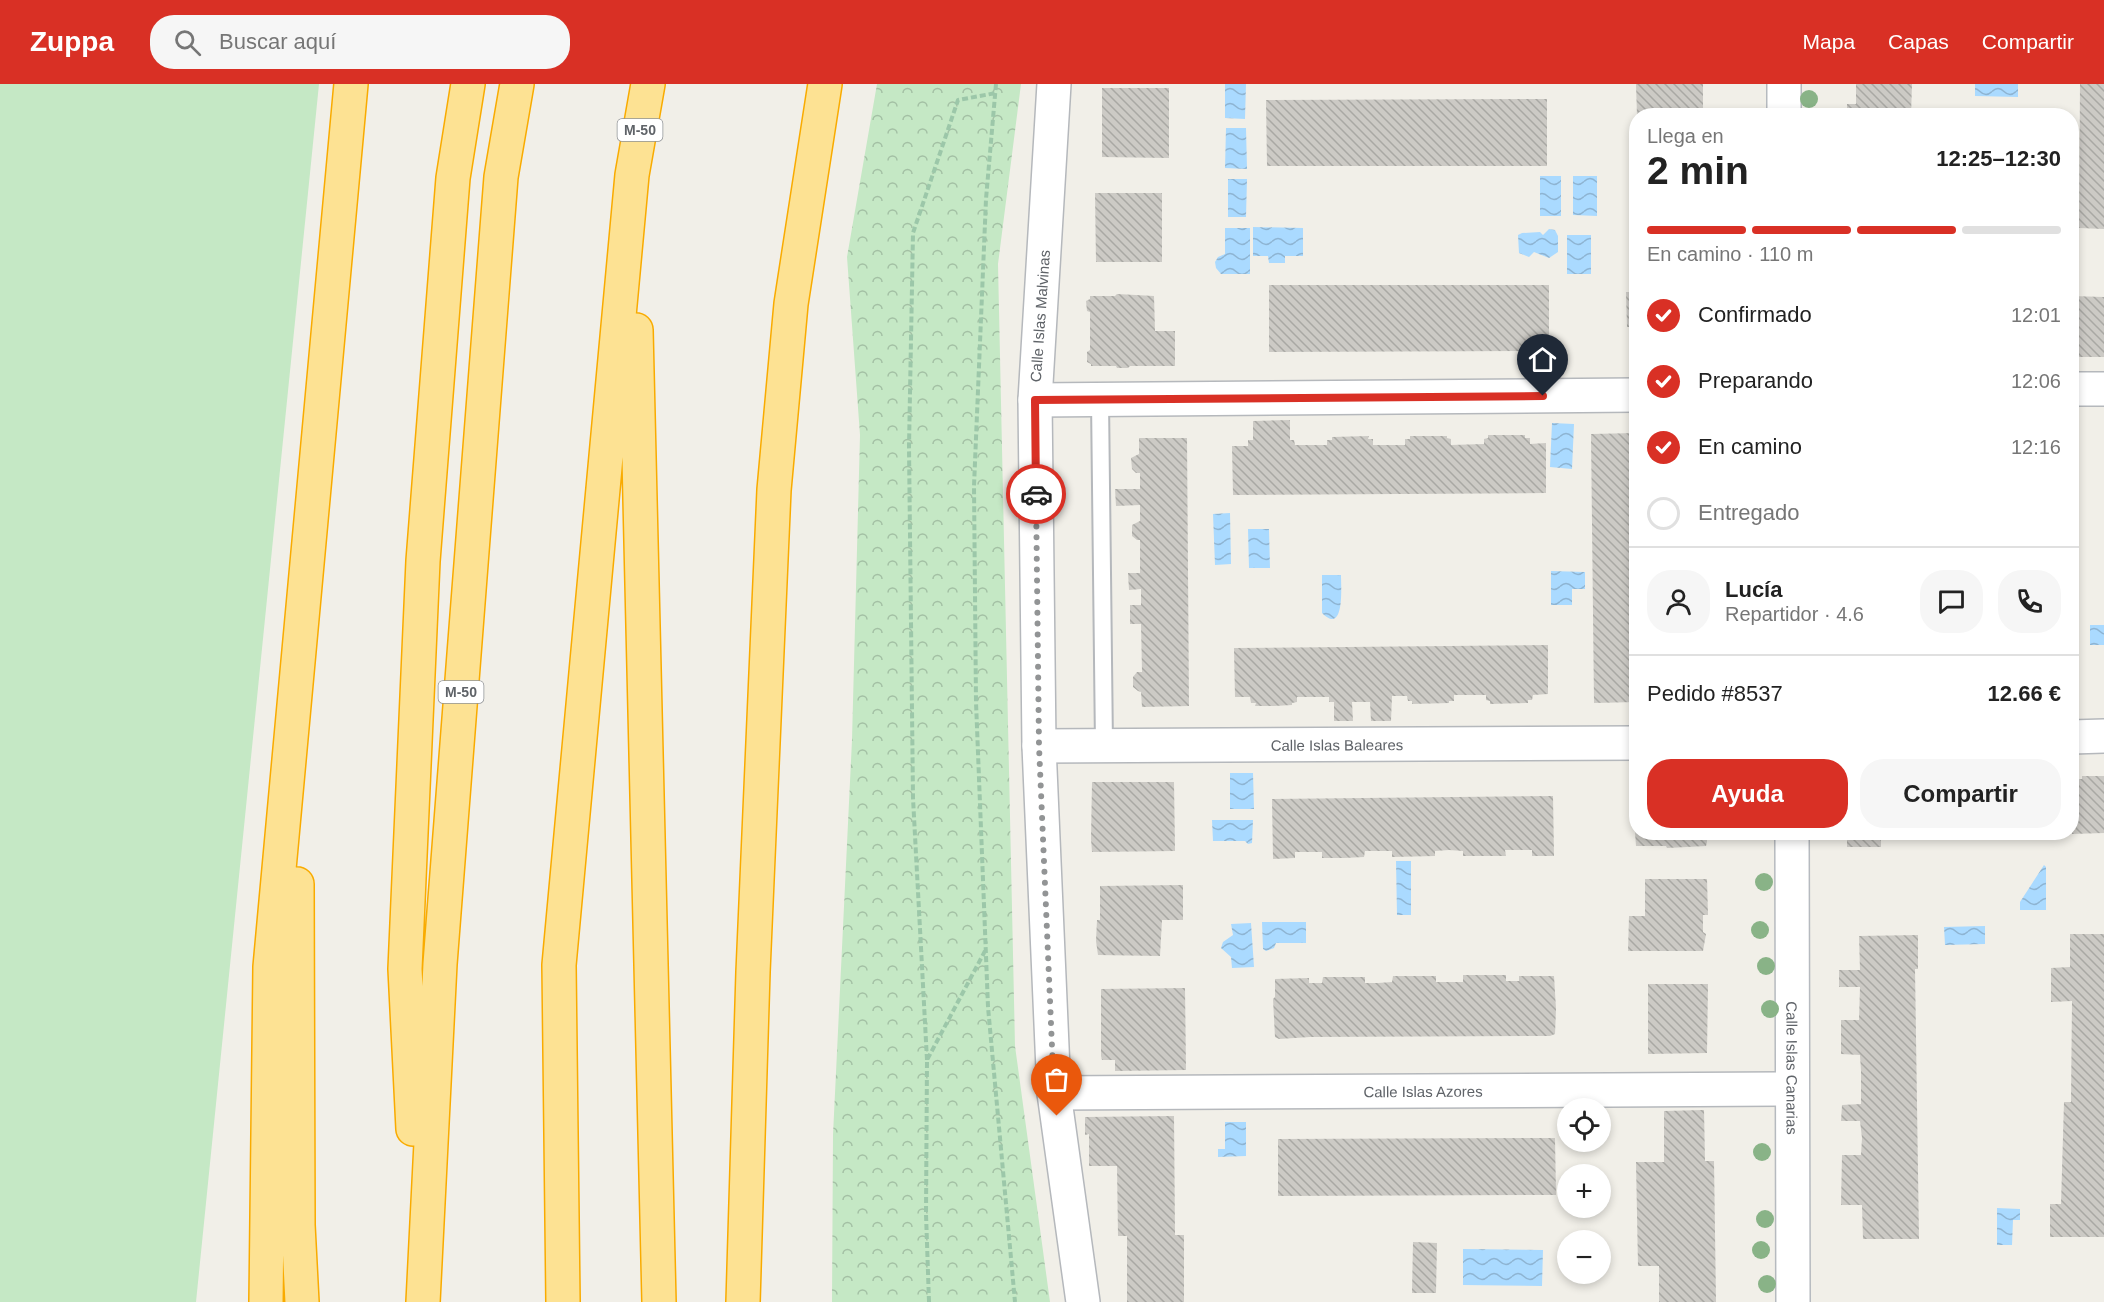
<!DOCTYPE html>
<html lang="es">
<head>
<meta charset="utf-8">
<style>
	:root { --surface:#fff; --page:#f6f6f6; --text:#222; --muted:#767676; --line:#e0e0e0; --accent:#d93025 }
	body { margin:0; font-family:Arial,sans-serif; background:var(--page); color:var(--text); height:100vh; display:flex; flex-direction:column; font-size:22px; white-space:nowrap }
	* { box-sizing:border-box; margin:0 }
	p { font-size:20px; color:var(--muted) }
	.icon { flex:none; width:33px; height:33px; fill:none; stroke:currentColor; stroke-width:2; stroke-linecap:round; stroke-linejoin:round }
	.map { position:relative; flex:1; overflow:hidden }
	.details { position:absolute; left:1629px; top:24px; width:450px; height:732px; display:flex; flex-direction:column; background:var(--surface); border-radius:24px; box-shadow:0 3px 9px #0003 }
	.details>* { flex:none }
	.fabs { position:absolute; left:1557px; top:1014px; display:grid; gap:12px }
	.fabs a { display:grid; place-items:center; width:54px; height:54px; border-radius:50%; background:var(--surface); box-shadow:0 3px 9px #0003; font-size:30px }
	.pin { position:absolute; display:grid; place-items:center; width:51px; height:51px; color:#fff; margin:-62px -26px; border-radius:50% 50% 50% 0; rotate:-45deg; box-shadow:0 0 6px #0007 }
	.pin .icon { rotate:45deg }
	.courier { position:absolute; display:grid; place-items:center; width:60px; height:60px; margin:-30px; border:4px solid #d93025; border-radius:50%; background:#fff; color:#222; box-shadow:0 2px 8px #0007 }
	.headline em { font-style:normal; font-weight:700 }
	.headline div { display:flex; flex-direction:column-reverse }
	.headline { display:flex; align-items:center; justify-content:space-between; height:102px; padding:0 18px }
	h1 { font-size:39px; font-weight:700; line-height:45px }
	.bar { display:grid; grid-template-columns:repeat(4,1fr); gap:9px 6px; align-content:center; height:72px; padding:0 18px }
	.bar i { height:8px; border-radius:4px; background:var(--line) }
	.bar .current { background:var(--accent) }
	.bar p { grid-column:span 4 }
	.line { display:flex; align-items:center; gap:15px; padding:0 18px; border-top:2px solid var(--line) }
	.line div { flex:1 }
	.round { display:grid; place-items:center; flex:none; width:63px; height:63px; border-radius:24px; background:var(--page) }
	ol { padding:0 18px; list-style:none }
	li { display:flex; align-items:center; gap:18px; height:66px }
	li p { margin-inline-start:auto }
	li .icon { padding:6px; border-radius:50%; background:var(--accent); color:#fff; stroke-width:4 }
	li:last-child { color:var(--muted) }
	li i { width:33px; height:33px; border:3px solid var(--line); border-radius:50% }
	.cta { display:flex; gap:12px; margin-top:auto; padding:12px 18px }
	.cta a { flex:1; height:69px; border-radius:24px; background:var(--accent); color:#fff; font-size:24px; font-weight:700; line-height:69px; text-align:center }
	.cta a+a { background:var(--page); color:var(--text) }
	header { display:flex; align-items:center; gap:36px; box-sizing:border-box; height:84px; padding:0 30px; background:var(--accent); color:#fff }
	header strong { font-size:28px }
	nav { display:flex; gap:33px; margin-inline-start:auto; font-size:21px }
	.search { width:420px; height:54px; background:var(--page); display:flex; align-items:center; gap:15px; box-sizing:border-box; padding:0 21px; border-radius:24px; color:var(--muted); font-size:22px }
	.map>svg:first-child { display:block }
</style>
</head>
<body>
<header>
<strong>Zuppa</strong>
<div class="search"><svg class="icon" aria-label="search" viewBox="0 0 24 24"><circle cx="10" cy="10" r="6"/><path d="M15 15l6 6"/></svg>Buscar aquí</div>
<nav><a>Mapa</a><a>Capas</a><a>Compartir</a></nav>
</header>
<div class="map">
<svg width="2104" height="1218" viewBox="0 0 2104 1218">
	<defs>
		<pattern id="park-crowns" width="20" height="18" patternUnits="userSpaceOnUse" patternTransform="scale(1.5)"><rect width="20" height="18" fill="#c5e8c5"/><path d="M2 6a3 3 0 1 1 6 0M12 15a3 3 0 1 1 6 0" fill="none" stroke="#a3c0a4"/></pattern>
		<pattern id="water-waves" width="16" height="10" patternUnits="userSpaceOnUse" patternTransform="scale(1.5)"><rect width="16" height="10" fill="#aadaff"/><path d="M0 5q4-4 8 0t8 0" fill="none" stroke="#8eb4d2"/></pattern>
		<pattern id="building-back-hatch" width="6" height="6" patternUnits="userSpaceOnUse" patternTransform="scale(1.5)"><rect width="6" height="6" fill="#cccac5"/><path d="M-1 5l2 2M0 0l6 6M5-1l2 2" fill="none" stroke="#a9a8a4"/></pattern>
	</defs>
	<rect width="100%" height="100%" fill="#f1efe8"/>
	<path fill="#c5e8c5" d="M0 0H319L196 1218H0Z"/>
	<path fill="url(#park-crowns)" d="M877 0H1021L998 180 1015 962 1050 1218H832L833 1051 852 656 860 351 847 173Z"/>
	<path fill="url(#water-waves)" d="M1225 0H1246L1245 35 1225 34Z
		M1975 0H2018V13L1975 12Z
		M1226 44H1246L1247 85 1225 84Z
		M1540 92H1561V132H1540Z
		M1573 92H1597V132L1573 131Z
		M1228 95H1247L1246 133H1228Z
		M1253 143 1303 144V172H1285V179H1269L1268 172H1253Z
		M1225 144H1250V190H1221L1216 184 1215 178 1218 173 1225 170Z
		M1549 145 1555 146 1558 152V168L1549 174 1534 168 1529 173 1519 169 1518 151 1522 149 1540 148 1543 151Z
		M1567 151H1591V190H1567Z
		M1552 339 1574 340 1572 385 1550 383Z
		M1230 429 1231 480 1215 481 1213 430Z
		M1248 445H1269L1270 484H1249Z
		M1551 487 1585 488V505H1572V521H1551Z
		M1322 491H1341C1341 502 1345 552 1322 529Z
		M2090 541H2104V561H2090Z
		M1230 689H1253L1254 725H1230Z
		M1212 736H1253L1252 759 1248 760 1245 757H1213Z
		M1396 777H1411V831H1397Z
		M2044 781 2046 783V826H2020V818Z
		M1262 838H1306V859H1276L1274 864 1266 867 1263 865Z
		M1251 839 1254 883 1232 884 1231 873 1221 864 1223 858 1233 851 1231 840Z
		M1985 842V860L1945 861 1944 843Z
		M1225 1038H1246V1072L1218 1073V1065H1225Z
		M1997 1124 2020 1125V1136H2013L2012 1161H1997Z
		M1463 1165 1543 1166 1542 1202 1463 1201Z"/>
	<path fill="url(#building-back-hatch)" d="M1636 0H1703V32H1637Z
		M1856 0H1912L1911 32H1847V20H1856Z
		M2080 0H2104V145L2079 144Z
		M1102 4H1169V74L1102 73Z
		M1547 15V82H1267L1266 16Z
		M1095 109H1162V178H1096Z
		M1269 201H1549V267L1269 268Z
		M1626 208H1636V243H1627Z
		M1117 210 1154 212 1155 247H1175V282H1130L1128 284H1117L1116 282H1091V280L1087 278V268L1090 266V228L1087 227 1086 217 1090 215V212H1115Z
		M2072 212 2104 213V273H2072Z
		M1290 336V356H1294L1295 361H1327V356H1332V353L1369 352 1368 355H1373V361H1405V355H1410V352H1447V354L1451 355V361L1484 360V355L1488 354V351H1525V354H1530V360L1546 359V409L1233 411 1232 362H1248V356H1253V337Z
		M1636 349V618L1594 619 1591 350Z
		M1139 354H1187L1189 622 1142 623 1141 608 1138 607 1133 603V593L1137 588H1142L1141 540H1130V521H1141V505L1129 506 1128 489H1140V456H1137L1132 452V441L1140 437V421L1116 422 1115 405H1140V389H1136L1132 385 1131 374 1139 370Z
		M1548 561V610L1533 611 1532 616H1528V619L1490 620V617L1486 616V611H1454V617H1449V619L1412 620V617H1408L1407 612H1392L1391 637H1371L1370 618H1352L1353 637H1334V618H1329V613H1297V618L1292 619V621L1274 622H1255L1256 619H1251L1250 613H1235L1234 564Z
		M2082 692H2104V749L2072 750V695H2082Z
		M1092 698H1174L1175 767 1092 768 1091 755Z
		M1553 712 1554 772H1532V766H1505L1506 772H1463V767L1449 766 1435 767V772L1392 773V767H1365L1364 773 1344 774H1322V768H1295V774L1273 775 1272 715Z
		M1635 748H1707V758L1706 762 1667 764 1666 762H1636Z
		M1847 748H1973V751L1881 752V763H1847Z
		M1645 795H1707L1708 831H1703V848L1706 850 1703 867H1628L1629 832H1645Z
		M1183 801V836H1162L1160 872 1098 871 1096 857 1097 836H1100V802Z
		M2070 850H2104V1153H2050V1120H2061L2064 1018H2071L2072 917 2051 918V884L2070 883Z
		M1918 851V885H1915L1919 1155H1863L1862 1121H1841L1842 1071H1861L1862 1054 1860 1037H1841L1842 1021 1861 1020V987L1860 971 1841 970V936H1859L1860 903H1839V886H1860L1859 852Z
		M1463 891H1506V897H1519V892H1554L1556 925 1555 950 1550 952 1310 953 1279 955 1275 953 1273 915 1275 913V895L1309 894V899H1322L1323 893H1365V899H1378L1392 898 1393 892H1436V898H1463Z
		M1648 900H1708L1707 969 1648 970Z
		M1185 904 1186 986 1115 987V976H1102L1101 972V905Z
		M1704 1026 1705 1077H1714L1716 1218H1659V1182H1638L1636 1078H1664V1027Z
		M1174 1032 1175 1151H1184V1218H1127V1152H1118L1117 1082H1089V1050L1085 1051V1033Z
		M1555 1054 1556 1111 1278 1112V1055Z
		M1413 1158 1437 1159 1436 1209H1412Z"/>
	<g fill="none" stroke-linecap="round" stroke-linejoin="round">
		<defs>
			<path id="lane" d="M1100 316 1104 662"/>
			<g id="street">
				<path d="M1054 0 1035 316 1039 662 1054 1009 1083 1218"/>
				<path d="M2072 305H2104"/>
				<path d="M1035 316 1636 311"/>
				<path d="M2072 653 2104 652"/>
				<path id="s1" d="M1039 662 1636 659"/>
				<path id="s2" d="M1054 1009 1792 1005"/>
			</g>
			<g id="secondary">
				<path d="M1784 0V32"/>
				<path id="s3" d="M1792 748 1793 1218"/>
			</g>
			<path id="highway" d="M636 246 659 1218
				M297 800 298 1141 302 1218
				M413 1045 405 885 423 477 453 94 468 0
				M266 1218 270 883 351 0
				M423 1218 440 880 501 93 517 0
				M563 1218 559 881 632 91 648 0
				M743 1218 753 888 774 406 791 220 825 0"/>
		</defs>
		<use href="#lane" stroke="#b5b8bc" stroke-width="20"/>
		<use href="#street" stroke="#b5b8bc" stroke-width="36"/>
		<use href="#secondary" stroke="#b6babf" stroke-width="36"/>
		<use href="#highway" stroke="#f9ab00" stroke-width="36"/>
		<path stroke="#9cc7a9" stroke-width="4" stroke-dasharray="6 3" stroke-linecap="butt" d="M996 0 986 115 974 402 976 618 988 923 1015 1218
			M927 976 913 714 909 363 913 149 958 16 996 9
			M929 1218 926 1130 927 976 985 867"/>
		<use href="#lane" stroke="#fff" stroke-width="16"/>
		<use href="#street" stroke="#fff" stroke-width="33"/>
		<use href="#secondary" stroke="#fff" stroke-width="33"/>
		<use href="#highway" stroke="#fde293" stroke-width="33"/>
	</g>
	<g fill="#89b387">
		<circle cx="1809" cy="15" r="9"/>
		<circle cx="1764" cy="798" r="9"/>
		<circle cx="1760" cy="846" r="9"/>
		<circle cx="1766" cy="882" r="9"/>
		<circle cx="1770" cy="925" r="9"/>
		<circle cx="1762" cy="1068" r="9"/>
		<circle cx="1765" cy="1135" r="9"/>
		<circle cx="1761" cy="1166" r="9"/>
		<circle cx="1767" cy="1200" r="9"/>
	</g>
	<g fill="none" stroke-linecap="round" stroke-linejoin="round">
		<path stroke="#929495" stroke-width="6" stroke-dasharray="0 10.8" d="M1036 410 1039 662 1054 1009 1057 1032"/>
		<path stroke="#d93025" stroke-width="8" d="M1036 410 1035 316 1543 312"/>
	</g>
	<g text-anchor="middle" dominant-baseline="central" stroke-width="4.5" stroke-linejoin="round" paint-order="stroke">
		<g fill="#fff" stroke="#8f9295" stroke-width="1.5">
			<rect x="617.5" y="35" width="45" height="22" rx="4.5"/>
			<rect x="438.5" y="597" width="45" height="22" rx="4.5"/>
		</g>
		<g font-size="14" font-weight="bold" fill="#5f6368">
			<text x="640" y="46">M-50</text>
			<text x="461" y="608">M-50</text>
		</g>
		<g font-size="15" fill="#5f6368" stroke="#fff">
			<text transform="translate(1040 232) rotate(-86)">Calle Islas Malvinas</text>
			<text stroke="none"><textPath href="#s1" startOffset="298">Calle Islas Baleares</textPath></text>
			<text stroke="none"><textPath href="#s3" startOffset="236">Calle Islas Canarias</textPath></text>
			<text stroke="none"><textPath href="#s2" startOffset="369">Calle Islas Azores</textPath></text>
		</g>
	</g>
</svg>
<div class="fabs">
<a><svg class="icon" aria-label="locate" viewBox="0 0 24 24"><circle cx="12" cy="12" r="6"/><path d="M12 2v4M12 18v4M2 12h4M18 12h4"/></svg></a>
<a>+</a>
<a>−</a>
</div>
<div class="pin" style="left:1057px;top:1032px;background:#ea580c"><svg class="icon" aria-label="bag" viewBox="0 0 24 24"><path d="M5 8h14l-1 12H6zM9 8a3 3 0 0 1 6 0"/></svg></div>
<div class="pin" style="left:1543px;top:312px;background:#1f2937"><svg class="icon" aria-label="home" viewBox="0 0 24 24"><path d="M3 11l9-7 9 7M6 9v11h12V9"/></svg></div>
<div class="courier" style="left:1036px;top:410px"><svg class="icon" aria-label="car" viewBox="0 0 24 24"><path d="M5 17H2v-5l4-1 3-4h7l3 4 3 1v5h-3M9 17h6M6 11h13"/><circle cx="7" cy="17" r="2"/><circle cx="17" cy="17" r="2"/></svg></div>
<section class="details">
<div class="headline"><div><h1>2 min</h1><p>Llega en</p></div><em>12:25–12:30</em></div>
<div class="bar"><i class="current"></i><i class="current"></i><i class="current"></i><i></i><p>En camino · 110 m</p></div>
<ol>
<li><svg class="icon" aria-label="check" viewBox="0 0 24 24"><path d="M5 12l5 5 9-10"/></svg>Confirmado<p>12:01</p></li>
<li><svg class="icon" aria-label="check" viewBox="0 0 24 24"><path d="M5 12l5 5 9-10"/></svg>Preparando<p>12:06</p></li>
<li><svg class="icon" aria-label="check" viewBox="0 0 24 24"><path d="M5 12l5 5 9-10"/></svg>En camino<p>12:16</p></li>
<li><i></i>Entregado</li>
</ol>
<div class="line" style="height:108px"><a class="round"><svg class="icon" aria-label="person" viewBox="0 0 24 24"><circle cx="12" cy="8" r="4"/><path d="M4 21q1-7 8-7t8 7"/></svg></a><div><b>Lucía</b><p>Repartidor · 4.6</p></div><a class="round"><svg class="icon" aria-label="chat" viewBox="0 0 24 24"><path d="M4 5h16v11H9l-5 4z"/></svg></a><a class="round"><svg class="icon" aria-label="phone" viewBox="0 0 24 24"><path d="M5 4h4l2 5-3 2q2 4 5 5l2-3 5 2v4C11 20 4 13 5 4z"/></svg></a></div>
<div class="line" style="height:78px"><div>Pedido #8537</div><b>12.66 €</b></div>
<div class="cta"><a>Ayuda</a><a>Compartir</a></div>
</section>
</div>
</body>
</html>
